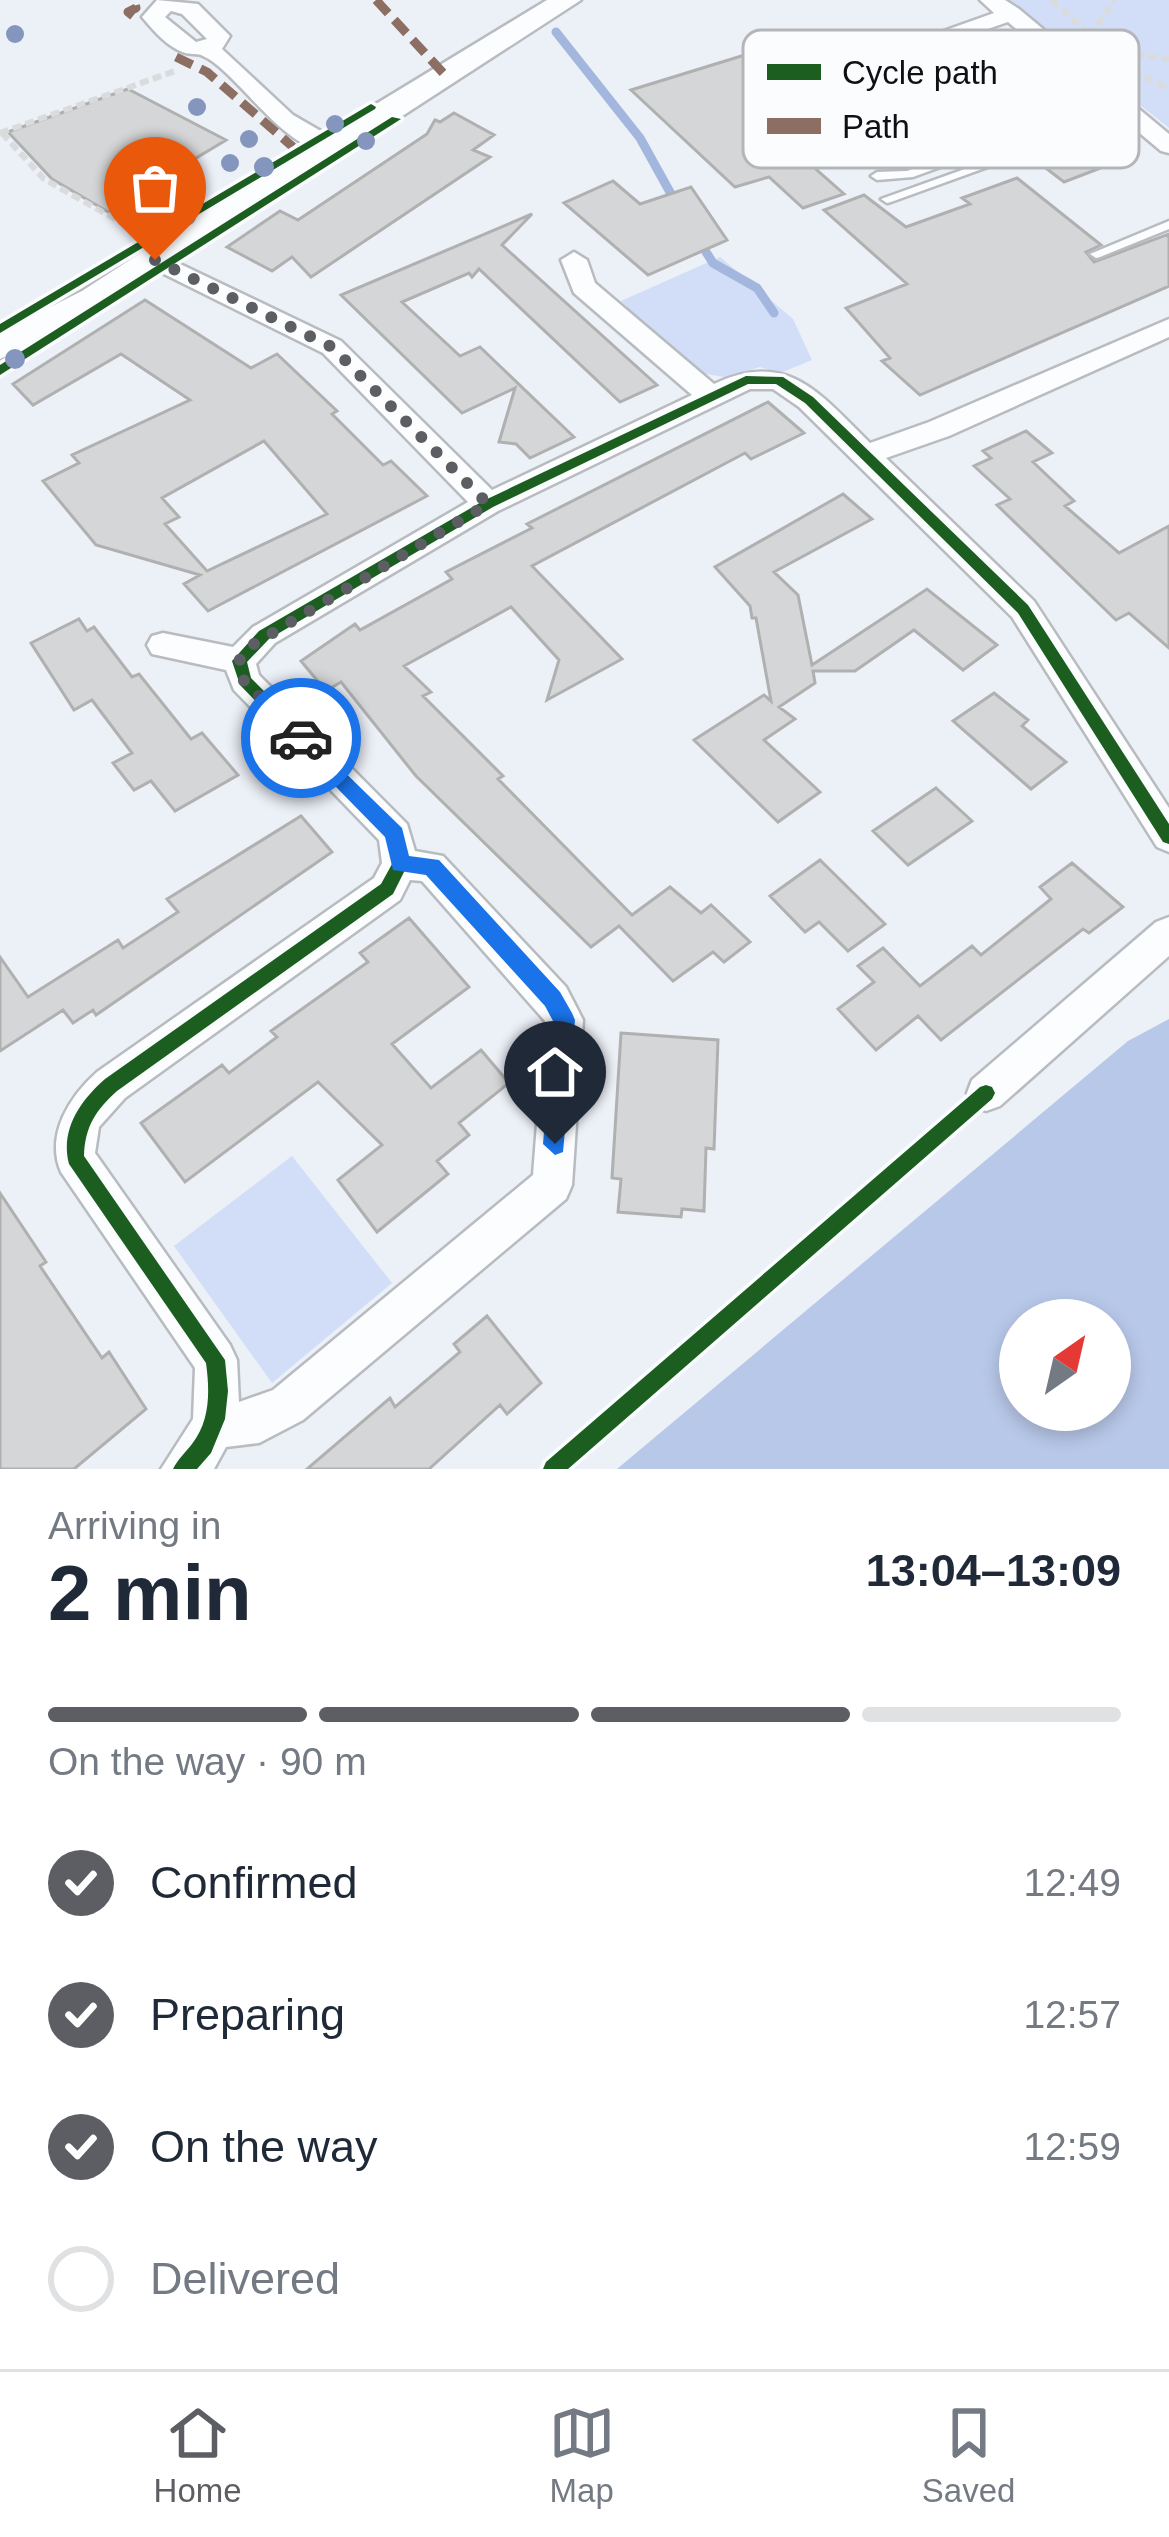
<!DOCTYPE html>
<html lang="en">
<head>
<meta charset="utf-8">
<style>
	:root { --surface:#fff; --page:#f6f6f7; --text:#1f2937; --muted:#747a83; --line:#e0e1e3; --accent:#5c5e63 }
	body { margin:0; font-family:Helvetica,sans-serif; background:var(--page); color:var(--text); height:100vh; display:flex; flex-direction:column; font-size:45px; white-space:nowrap }
	* { box-sizing:border-box; margin:0 }
	p { font-size:39px; color:var(--muted) }
	.icon { flex:none; width:66px; height:66px; fill:none; stroke:currentColor; stroke-width:2; stroke-linecap:round; stroke-linejoin:round }
	.map { position:relative; height:1469px; overflow:hidden }
	.drawer { display:flex; flex-direction:column; background:var(--surface); flex:1 }
	.drawer>* { flex:none }
	.needle { width:78px; rotate:34deg }
	.controls { position:absolute; left:999px; top:1299px; display:grid; gap:24px }
	.controls a { display:grid; place-items:center; width:132px; height:132px; border-radius:50%; background:var(--surface); box-shadow:0 6px 18px #0003; font-size:60px }
	.pin { position:absolute; display:grid; place-items:center; width:102px; height:102px; color:#fff; margin:-123px -51px; border-radius:50% 50% 50% 0; rotate:-45deg; box-shadow:0 0 12px #0007 }
	.pin .icon { rotate:45deg }
	.courier { position:absolute; display:grid; place-items:center; width:120px; height:120px; margin:-60px; border:9px solid #1a73e8; border-radius:50%; background:#fff; color:#222; box-shadow:0 3px 15px #0007 }
	.headline em { font-style:normal; font-weight:700 }
	.headline div { display:flex; flex-direction:column-reverse }
	.headline { display:flex; align-items:center; justify-content:space-between; height:204px; padding:0 48px }
	h1 { font-size:78px; font-weight:700; line-height:90px }
	.bar { display:grid; grid-template-columns:repeat(4,1fr); gap:18px 12px; align-content:center; height:144px; padding:0 48px }
	.bar i { height:15px; border-radius:9px; background:var(--line) }
	.bar .current { background:var(--accent) }
	.bar p { grid-column:span 4 }
	ol { padding:0 48px; list-style:none }
	li { display:flex; align-items:center; gap:36px; height:132px }
	li p { margin-inline-start:auto }
	li .icon { padding:12px; border-radius:50%; background:var(--accent); color:#fff; stroke-width:4 }
	li:last-child { color:var(--muted) }
	li i { width:66px; height:66px; border:6px solid var(--line); border-radius:50% }
	.dock { display:flex; justify-content:space-around; align-items:center; height:168px; border-top:3px solid var(--line); background:var(--surface); font-size:33px; color:var(--muted) }
	.dock a { display:grid; justify-items:center; gap:6px }
	.dock .current { color:var(--accent) }
	.map>svg:first-child { display:block }
</style>
</head>
<body>
<div class="map">
<svg width="1169" height="1469" viewBox="0 0 1169 1469">
	<rect width="100%" height="100%" fill="#ecf0f7"/>
	<path fill="#d2def7" d="M1007 0H1169V128Z
		M720 257 793 319 812 360 780 373 760 367 724 377 694 372 621 301Z
		M292 1156 392 1283 272 1383 174 1246Z"/>
	<path fill="#b8c8e9" fill-rule="evenodd" d="M1169 1019V1469H617L1128 1041ZM1020 1320H1110V1410H1020Z"/>
	<g fill="none" stroke-linecap="round" stroke-linejoin="round">
		<path stroke="#a2b6de" stroke-width="9" d="M556 32 640 138 676 203
			M696 236 713 263 757 288 774 313"/>
	</g>
	<path fill="#d5d6d7" stroke="#b0b0b1" stroke-width="3" fill-rule="evenodd" d="M984 45 1048 92 1025 100 1047 116 1000 133 986 123 923 144 894 120 819 146 822 148 801 156 844 194 803 208 769 177 735 187 631 90 748 54 816 110 826 107 853 129 866 85Z
		M128 89 226 140 193 160 191 187 136 220H122L52 179 8 132Z
		M454 113 494 135 473 150 490 157 311 277 292 257 272 271 227 247 280 211 298 220 427 134 435 120 440 122Z
		M1078 139 1111 164 1064 182 1030 156Z
		M1017 178 1101 245 1086 252 1094 262 1169 234V286L920 395 882 361 890 358 846 308 907 284 824 210 864 195 906 227 970 204 962 198Z
		M613 181 640 204 691 187 727 240 648 275 564 203Z
		M532 214 502 245 657 385 620 402 479 269 472 277 469 273 402 302 460 356 480 347 574 437 530 458 516 444 499 442 515 388 462 413 341 295Z
		M145 300 251 368 277 354 337 411 332 414 383 465 391 461 427 496 208 611 184 584 200 575 96 545 43 481 79 463 72 455 190 400 121 354 33 405 13 384ZM264 441 327 514 207 571 165 524 179 517 162 498Z
		M768 402 804 433 751 459 745 453 532 566 622 659 547 700 559 660 511 607 404 666 431 692 423 696 503 776 498 779 632 915 670 887 701 913 711 905 750 942 724 962 713 952 673 981 619 926 591 947 416 776 341 682 326 691 301 661 355 624 360 630 452 579 446 572 532 528 527 524Z
		M1026 431 1052 453 1033 462 1074 501 1065 506 1119 553 1169 526V648L1129 613 1116 620 997 505 1010 499 974 466 991 458 983 451Z
		M843 494 872 519 774 572 798 595 812 665 927 589 997 645 963 670 914 630 855 671H813L815 683 779 707 795 719 764 740 820 792 778 822 694 740 764 695 771 701 756 618H752L750 606 715 567Z
		M79 619 87 631 94 627 132 677 139 674 191 739 202 733 238 775 175 811 151 781 134 790 113 763 132 753 92 700 74 710 31 643Z
		M994 693 1028 720 1022 726 1066 762 1031 789 953 721Z
		M936 788 972 821 908 865 873 831Z
		M301 816 332 852 96 1015 93 1010 73 1023 63 1010 0 1051V957L28 997 118 940 123 948 178 912 167 899Z
		M820 860 885 924 848 951 819 922 805 932 770 896Z
		M1072 863 1123 907 1089 933 1083 929 941 1040 918 1016 876 1050 838 1009 874 982 858 966 883 948 920 986 972 946 981 955 1051 899 1040 887Z
		M409 918 469 987 392 1044 431 1088 481 1050 509 1083 459 1123 469 1135 437 1161 448 1174 377 1232 338 1180 382 1145 318 1082 185 1182 141 1123 222 1065 229 1073 277 1037 271 1031 368 962 360 953Z
		M621 1033 718 1040 714 1149 706 1148 704 1211 682 1209 681 1217 618 1212 621 1179 612 1178Z
		M0 1193 46 1262 40 1266 102 1358 109 1352 146 1409 74 1469H0Z
		M487 1316 541 1383 507 1414 500 1405 429 1469H307L390 1398 395 1407 460 1352 454 1344Z"/>
	<g fill="none" stroke-linecap="round" stroke-linejoin="round">
		<defs>
			<path id="service" d="M1115 97 1119 98V102L913 177 877 180 871 176 877 172 907 171Z
				M1127 111 1137 113 891 202 887 203 881 199Z
				M1169 221V229L1100 257 1096 258 1090 254Z"/>
			<path id="minor" d="M157 0 198 4 230 36 222 49 293 115 338 141V151C289 161 238 71 203 56 198 53 191 55 185 53 167 47 154 31 142 17ZM171 11 182 14 207 39 196 42 165 17Z
				M980 0H1005L1019 9 1169 134V153L1161 151 1008 22 830 83 822 85 811 78 994 13Z
				M155 252 341 341 492 490 692 395 574 293 561 260 574 252 587 260 595 283 714 384C788 349 820 394 870 443L929 422 1169 319V337L949 436 886 458 1034 601 1169 808V852L1157 847 1012 617 799 407 773 389H750L498 511 275 643 256 664 259 675 407 824 415 851 443 856 566 987 583 1020 572 1185 566 1199 303 1420 259 1443 226 1447 214 1469H161L193 1419 195 1368 61 1172C45 1135 70 1096 97 1072L374 878 382 863 379 840 234 690 226 670 152 654 147 645 152 636 163 633 233 647 253 627 468 502 323 353 146 265 142 260ZM410 880 422 881 545 1021 533 1175 273 1390 239 1402 237 1360 230 1345 95 1153 99 1127 125 1098 400 900Z
				M1169 917V956L1000 1106 986 1111 972 1106 967 1093 972 1080 1156 922Z"/>
			<path id="secondary" d="M547 0H581L108 307 0 359V332L82 291 274 166Z"/>
		</defs>
		<use href="#service" stroke="#b8bbbf" stroke-width="5"/>
		<use href="#minor" stroke="#b8bbbf" stroke-width="5"/>
		<use href="#secondary" stroke="#b8bbbf" stroke-width="5"/>
		<path stroke="#dadbdd" stroke-width="6" stroke-dasharray="9 4.5" stroke-linecap="butt" d="M1052 0 1125 67 1169 89
			M1090 36 1115 0
			M1108 52 1169 59
			M0 133 178 70
			M2 133 44 179 140 233"/>
		<use href="#service" fill="#fcfdfe" fill-rule="evenodd"/>
		<use href="#minor" fill="#fcfdfe" fill-rule="evenodd"/>
		<use href="#secondary" fill="#fcfdfe" fill-rule="evenodd"/>
		<path stroke="#8d6e63" stroke-width="9" stroke-dasharray="18 9" stroke-linecap="butt" d="M376 0 445 75
			M133 16 128 12 136 8 134 0
			M176 57 207 72 293 147"/>
		<defs>
			<path id="cycleway" d="M371 104 376 107 375 109 0 333V324Z
				M392 117 401 119 0 375V365Z
				M746 376 783 377 813 397 1028 605 1169 824V844L1163 842 1018 613 805 403 776 384H748L493 507 269 639 247 662 251 678 401 829 408 864 393 894 117 1091C96 1110 85 1126 84 1156L225 1360 228 1391 225 1419 211 1453 197 1469H173C178 1459 185 1453 192 1444 210 1421 210 1392 206 1363L69 1164C60 1130 80 1101 105 1079L381 884 392 864 388 837 240 685 232 661 259 631 483 501Z
				M986 1085 992 1087 995 1093 992 1099 568 1469H543L546 1462 980 1087Z"/>
		</defs>
		<use href="#cycleway" stroke="#fafcfe" stroke-width="7"/>
		<use href="#cycleway" fill="#1b5e20" fill-rule="evenodd"/>
	</g>
	<g fill="#8496bd">
		<circle cx="15" cy="34" r="9"/>
		<circle cx="197" cy="107" r="9"/>
		<circle cx="335" cy="124" r="9"/>
		<circle cx="249" cy="139" r="9"/>
		<circle cx="366" cy="141" r="9"/>
		<circle cx="230" cy="163" r="9"/>
		<circle cx="264" cy="167" r="10"/>
		<circle cx="186" cy="216" r="10"/>
		<circle cx="15" cy="359" r="10"/>
	</g>
	<path fill="#1a73e8" d="M301 730 402 828 409 856 439 860 560 992 572 1013 575 1020 563 1152 555 1155 543 1144 553 1021 545 1006 426 875 393 870 385 837 294 744 292 738Z"/>
	<g fill="none" stroke-linecap="round" stroke-linejoin="round">
		<path stroke="#5c5e63" stroke-width="12" stroke-dasharray="0 21.6" d="M155 260 332 347 488 504 249 647 239 661 244 681 301 738"/>
	</g>
	<rect x="743" y="30" width="396" height="138" rx="18" fill="#fafcfe" stroke="#b3b5b8" stroke-width="3"/>
	<rect x="767" y="64" width="54" height="16" fill="#1b5e20"/>
	<rect x="767" y="118" width="54" height="16" fill="#8d6e63"/>
	<g font-size="33" fill="#0e1014">
		<text x="842" y="84">Cycle path</text>
		<text x="842" y="138">Path</text>
	</g>
</svg>
<div class="controls">
<a><svg class="needle" viewBox="-14 -14 28 28"><path d="M0-13l5 13h-10z" fill="#e53935"/><path d="M0 13l5-13h-10z" fill="#747a83"/></svg></a>
</div>
<div class="pin" style="left:155px;top:260px;background:#ea580c"><svg class="icon" aria-label="bag" viewBox="0 0 24 24"><path d="M5 8h14l-1 12H6zM9 8a3 3 0 0 1 6 0"/></svg></div>
<div class="pin" style="left:555px;top:1144px;background:#1f2937"><svg class="icon" aria-label="home" viewBox="0 0 24 24"><path d="M3 11l9-7 9 7M6 9v11h12V9"/></svg></div>
<div class="courier" style="left:301px;top:738px"><svg class="icon" aria-label="car" viewBox="0 0 24 24"><path d="M5 17H2v-5l4-1 3-4h7l3 4 3 1v5h-3M9 17h6M6 11h13"/><circle cx="7" cy="17" r="2"/><circle cx="17" cy="17" r="2"/></svg></div>
</div>
<section class="drawer">
<div class="headline"><div><h1>2 min</h1><p>Arriving in</p></div><em>13:04–13:09</em></div>
<div class="bar"><i class="current"></i><i class="current"></i><i class="current"></i><i></i><p>On the way · 90 m</p></div>
<ol>
<li><svg class="icon" aria-label="check" viewBox="0 0 24 24"><path d="M5 12l5 5 9-10"/></svg>Confirmed<p>12:49</p></li>
<li><svg class="icon" aria-label="check" viewBox="0 0 24 24"><path d="M5 12l5 5 9-10"/></svg>Preparing<p>12:57</p></li>
<li><svg class="icon" aria-label="check" viewBox="0 0 24 24"><path d="M5 12l5 5 9-10"/></svg>On the way<p>12:59</p></li>
<li><i></i>Delivered</li>
</ol>
</section>
<nav class="dock">
<a class="current"><svg class="icon" aria-label="home" viewBox="0 0 24 24"><path d="M3 11l9-7 9 7M6 9v11h12V9"/></svg>Home</a>
<a><svg class="icon" aria-label="map" viewBox="0 0 24 24"><path d="M3 6l6-2 6 2 6-2v14l-6 2-6-2-6 2zM9 4v14M15 6v14"/></svg>Map</a>
<a><svg class="icon" aria-label="saved" viewBox="0 0 24 24"><path d="M7 4h10v16l-5-4-5 4z"/></svg>Saved</a>
</nav>
</body>
</html>
